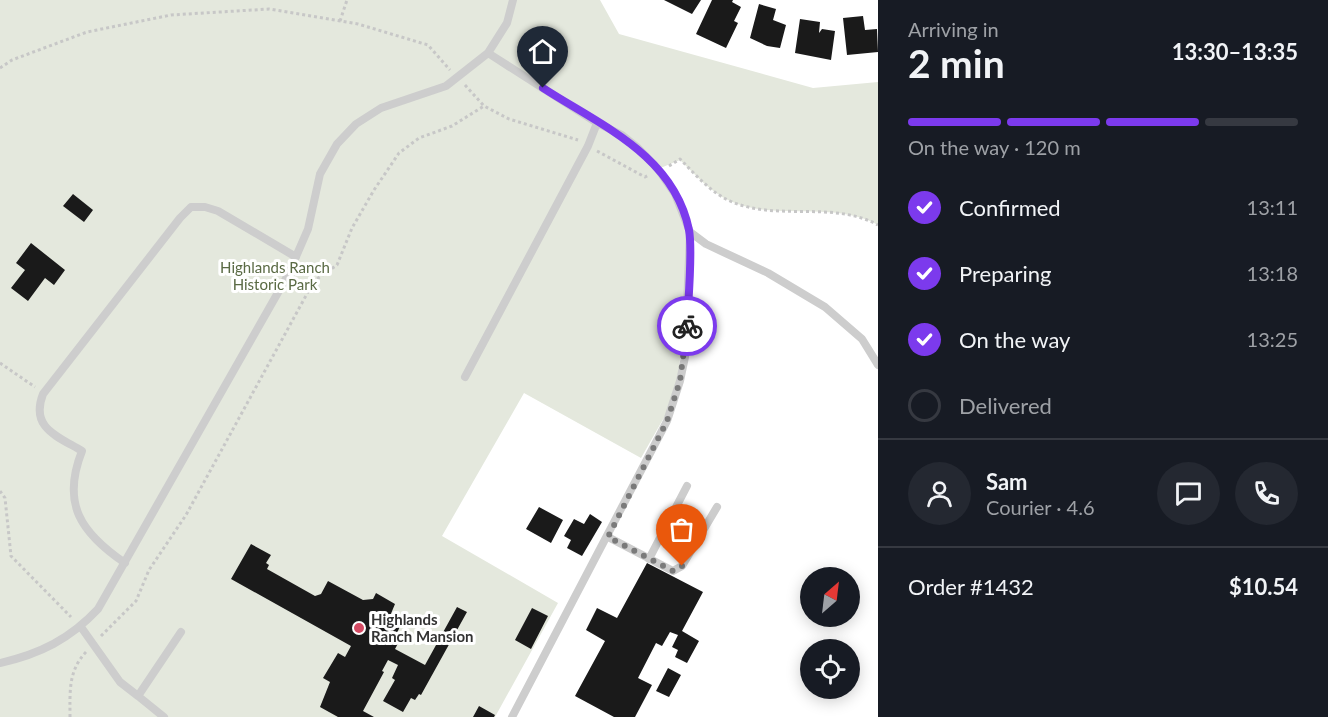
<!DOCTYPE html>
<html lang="en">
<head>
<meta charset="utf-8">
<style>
	:root { --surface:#171b24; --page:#242831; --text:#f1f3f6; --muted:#9ea1a6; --line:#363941; --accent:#7c3aed }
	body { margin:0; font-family:Lato,sans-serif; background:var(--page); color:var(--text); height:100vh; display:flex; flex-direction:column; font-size:22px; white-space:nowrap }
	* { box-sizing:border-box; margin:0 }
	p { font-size:20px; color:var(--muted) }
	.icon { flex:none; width:33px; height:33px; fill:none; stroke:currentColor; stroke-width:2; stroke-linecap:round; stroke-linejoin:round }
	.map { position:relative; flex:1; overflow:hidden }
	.side { display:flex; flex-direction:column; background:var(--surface); width:450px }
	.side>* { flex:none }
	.needle { width:39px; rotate:28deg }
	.tools { position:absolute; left:800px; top:567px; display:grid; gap:12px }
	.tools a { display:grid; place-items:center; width:60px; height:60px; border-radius:50%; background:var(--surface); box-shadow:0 3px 15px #0003; font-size:30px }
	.pin { position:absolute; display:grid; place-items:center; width:51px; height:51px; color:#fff; margin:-62px -26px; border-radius:50% 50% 50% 0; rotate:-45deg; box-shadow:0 0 6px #0007 }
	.pin .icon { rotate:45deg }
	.courier { position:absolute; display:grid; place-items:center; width:60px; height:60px; margin:-30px; border:4px solid #7c3aed; border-radius:50%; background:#fff; color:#222; box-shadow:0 2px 8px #0007 }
	.overview em { font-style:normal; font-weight:700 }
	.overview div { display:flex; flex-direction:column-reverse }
	.overview { display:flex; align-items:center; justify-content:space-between; height:102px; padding:0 30px }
	h1 { font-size:39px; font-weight:700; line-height:45px }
	.bar { display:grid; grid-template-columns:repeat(4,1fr); gap:9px 6px; align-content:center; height:72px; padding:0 30px }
	.bar i { height:8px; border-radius:4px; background:var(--line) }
	.bar .on { background:var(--accent) }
	.bar p { grid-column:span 4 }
	.line { display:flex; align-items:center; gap:15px; padding:0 30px; border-top:2px solid var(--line) }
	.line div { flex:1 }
	.round { display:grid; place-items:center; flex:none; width:63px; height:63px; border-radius:32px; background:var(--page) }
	ol { padding:0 30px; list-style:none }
	li { display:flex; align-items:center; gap:18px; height:66px }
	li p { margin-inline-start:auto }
	li .icon { padding:6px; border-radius:50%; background:var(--accent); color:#fff; stroke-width:4 }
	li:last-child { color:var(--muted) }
	li i { width:33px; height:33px; border:3px solid var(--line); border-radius:50% }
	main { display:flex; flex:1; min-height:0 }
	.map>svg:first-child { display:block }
</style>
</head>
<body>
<main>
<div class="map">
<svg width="878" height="717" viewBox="0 0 878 717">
	<rect width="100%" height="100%" fill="#fff"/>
	<path fill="#e4e8dd" d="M0 0H600L619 34 813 88 878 82V225C832 200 777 222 730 201 710 192 695 174 680 160L658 169 690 232 679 371 670 407 641 458 524 393 442 536 558 603 495 717H0Z"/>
	<path fill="#1a1a1a" d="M664 0H701L692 14Z
		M712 0H733L732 2 741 7 734 21 738 23 726 48 696 34Z
		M759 4 776 9 773 20 786 25 780 48 767 46 750 38Z
		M863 16 865 30 877 29 878 52 847 55 843 18Z
		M800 19 820 22 819 33 822 29 835 31 831 60 795 53Z
		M73 194 93 210 84 222 63 206Z
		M31 243 65 270 54 285 45 278 28 301 11 288 25 270 16 263Z
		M539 507 563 520 551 543 526 529Z
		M590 514 602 522 582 556 567 548 571 540 564 536 574 519 584 524Z
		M251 544 271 555 266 563 269 565 267 569 315 596 321 594 328 581 363 600 373 599 376 593 395 604 390 616 402 622 397 633 402 636 395 649 425 665 457 607 467 612 421 695 419 694 415 700 411 698 403 712 383 701 395 680 392 678 398 665 388 660 382 671 384 672 363 711 374 717H338L320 707 330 682 323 678 338 653 345 657 351 646 231 579Z
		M647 563 703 592 682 631 699 641 687 663 675 657 678 650 672 647 678 635 670 632 662 646 656 643 638 678 652 685 635 717H614L575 696 605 641 586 630 597 608 617 618Z
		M532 608 548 616 531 649 515 640Z
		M668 668 681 675 669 697 656 691Z
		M479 706 495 715 494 717H473Z"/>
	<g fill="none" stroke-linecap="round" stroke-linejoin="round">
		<path stroke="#c7c7c7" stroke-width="3" stroke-dasharray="3 3" stroke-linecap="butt" d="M340 21 347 0
			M0 68 12 60 87 32 171 15 269 9 358 24 428 45 450 70
			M465 85 484 106 509 119 578 140
			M597 151 645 177 649 175
			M669 166 680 159C695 174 710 192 730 201 777 222 832 200 878 225
			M0 363 35 387
			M0 491 5 498 11 556 71 617
			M101 636 136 601 149 570 186 515 314 281 337 265 352 228 374 190 399 153 419 138 452 126 484 106
			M70 717C70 692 68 671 86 652"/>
		<path stroke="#cdcdcd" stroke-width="8" d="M513 0 507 23 488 53 597 123 622 135 637 147 658 169 675 194 690 232 706 244 768 273 825 307 862 339 878 365
			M465 377 588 146 597 123
			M608 537 673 571 682 566 717 507
			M649 559 687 486
			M125 563C81 533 61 504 82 451 57 436 30 428 43 394L180 218 191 207H205L218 211 296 257
			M81 627 120 682 138 696 181 632
			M0 663C40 654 70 639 98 609L288 275 308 229 320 174 337 144 356 124 381 108 446 86 488 53
			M138 696 164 717
			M512 717 667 421 680 381 685 357 690 232"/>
	</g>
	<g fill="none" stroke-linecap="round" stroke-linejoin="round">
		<path stroke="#7a7a7a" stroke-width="6" stroke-dasharray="0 10.8" d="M682 566 673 571 608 537 667 421 680 381 687 326"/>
		<path stroke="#7c3aed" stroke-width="8" d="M543 88C600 125 674 155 689 230 693 251 688 301 687 326"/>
	</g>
	<circle fill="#d44a63" stroke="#fff" stroke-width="2" cx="359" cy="628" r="6"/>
	<g text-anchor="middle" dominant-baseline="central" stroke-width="6" stroke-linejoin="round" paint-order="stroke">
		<g font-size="15" fill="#5a6a44" stroke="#fff">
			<text x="275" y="267">Highlands Ranch<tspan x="275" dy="17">Historic Park</tspan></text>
		</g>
		<g font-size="15" font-weight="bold" fill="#333" stroke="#fff" text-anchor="start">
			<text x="371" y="619">Highlands<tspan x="371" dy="17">Ranch Mansion</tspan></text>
		</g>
	</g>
</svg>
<div class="tools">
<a><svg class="needle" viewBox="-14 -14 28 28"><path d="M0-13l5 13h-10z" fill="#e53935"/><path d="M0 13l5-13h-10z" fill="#9ea1a6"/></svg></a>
<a><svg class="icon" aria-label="locate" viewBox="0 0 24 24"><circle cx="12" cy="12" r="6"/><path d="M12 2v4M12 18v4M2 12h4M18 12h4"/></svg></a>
</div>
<div class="pin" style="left:682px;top:566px;background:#ea580c"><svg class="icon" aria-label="bag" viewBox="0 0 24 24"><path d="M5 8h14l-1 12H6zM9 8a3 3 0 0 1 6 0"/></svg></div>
<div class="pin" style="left:543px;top:88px;background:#1f2937"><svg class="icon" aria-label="home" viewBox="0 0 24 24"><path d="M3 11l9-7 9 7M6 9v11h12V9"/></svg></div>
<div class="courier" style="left:687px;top:326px"><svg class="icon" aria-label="bike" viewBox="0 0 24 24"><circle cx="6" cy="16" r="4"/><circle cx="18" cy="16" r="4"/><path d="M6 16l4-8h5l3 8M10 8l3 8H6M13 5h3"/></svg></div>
</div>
<section class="side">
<div class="overview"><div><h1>2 min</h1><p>Arriving in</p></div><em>13:30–13:35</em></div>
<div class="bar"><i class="on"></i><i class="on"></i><i class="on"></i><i></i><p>On the way · 120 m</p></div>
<ol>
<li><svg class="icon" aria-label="check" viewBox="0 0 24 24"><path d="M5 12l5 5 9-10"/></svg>Confirmed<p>13:11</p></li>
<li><svg class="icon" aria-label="check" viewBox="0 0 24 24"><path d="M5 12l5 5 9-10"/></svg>Preparing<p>13:18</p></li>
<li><svg class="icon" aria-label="check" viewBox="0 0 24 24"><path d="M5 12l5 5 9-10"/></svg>On the way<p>13:25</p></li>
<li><i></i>Delivered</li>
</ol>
<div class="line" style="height:108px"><a class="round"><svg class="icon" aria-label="person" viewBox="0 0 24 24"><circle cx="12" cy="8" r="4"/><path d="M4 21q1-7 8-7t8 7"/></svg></a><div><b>Sam</b><p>Courier · 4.6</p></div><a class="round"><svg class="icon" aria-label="chat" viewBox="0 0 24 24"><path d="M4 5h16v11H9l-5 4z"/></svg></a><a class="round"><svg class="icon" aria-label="phone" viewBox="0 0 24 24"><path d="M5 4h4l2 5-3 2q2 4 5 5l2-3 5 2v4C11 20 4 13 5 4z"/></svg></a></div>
<div class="line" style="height:78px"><div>Order #1432</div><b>$10.54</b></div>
</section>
</main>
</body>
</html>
